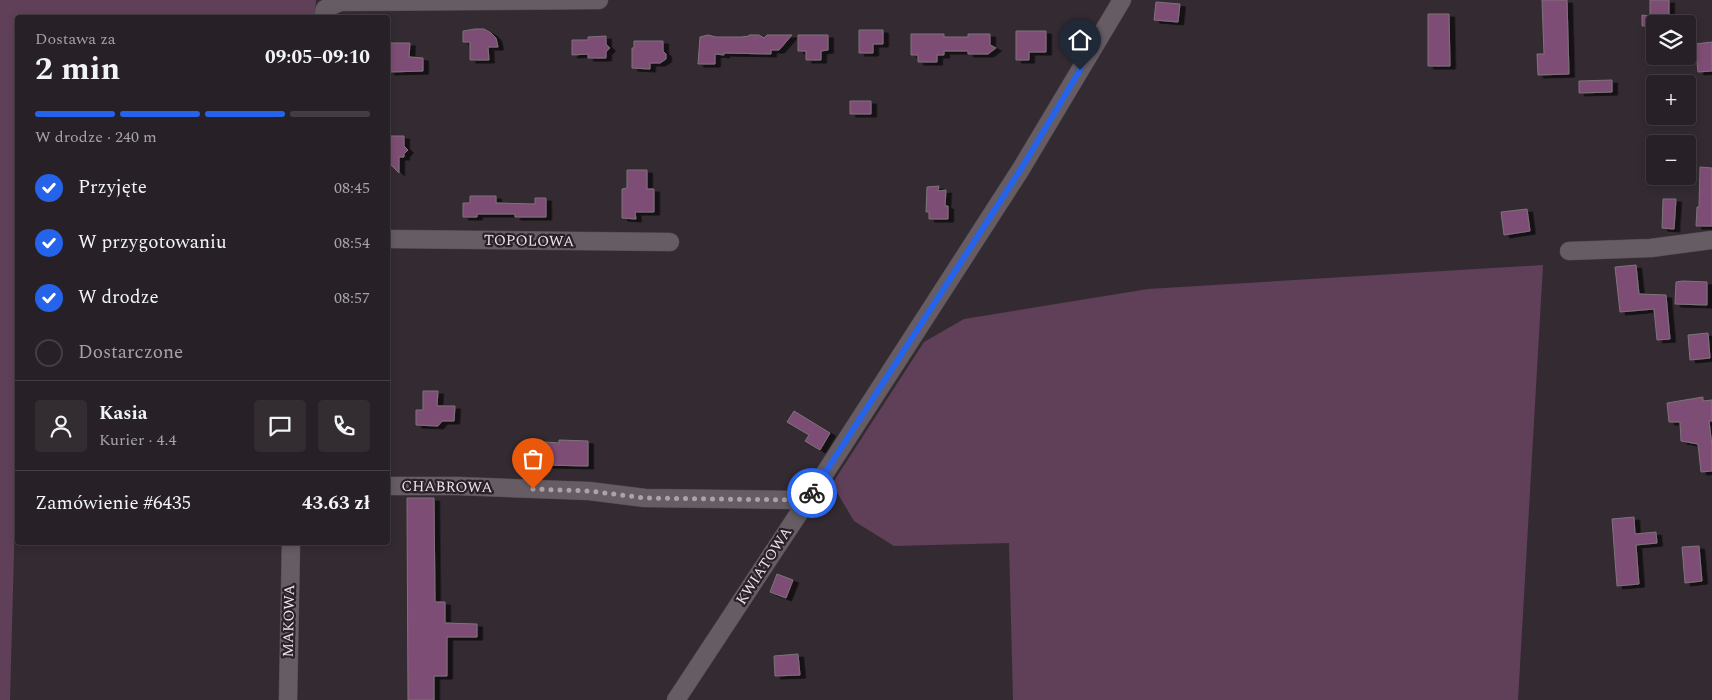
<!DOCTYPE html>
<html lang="pl">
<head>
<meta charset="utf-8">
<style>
	:root { --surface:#272026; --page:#332d32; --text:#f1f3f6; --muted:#a4a3a7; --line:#433e43; --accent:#2563eb }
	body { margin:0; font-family:Spectral,serif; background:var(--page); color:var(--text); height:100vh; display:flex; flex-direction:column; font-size:19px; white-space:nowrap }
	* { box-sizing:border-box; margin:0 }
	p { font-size:16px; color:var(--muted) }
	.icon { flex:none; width:28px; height:28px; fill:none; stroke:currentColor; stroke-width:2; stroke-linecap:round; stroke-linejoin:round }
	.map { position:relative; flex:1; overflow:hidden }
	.side { position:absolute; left:15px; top:15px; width:375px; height:530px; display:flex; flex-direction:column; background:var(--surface); border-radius:5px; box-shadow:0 2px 8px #0003,0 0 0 1px var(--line) }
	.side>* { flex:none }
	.controls { position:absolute; left:1646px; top:15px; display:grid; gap:10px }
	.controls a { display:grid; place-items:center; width:50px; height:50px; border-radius:5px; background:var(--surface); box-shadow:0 2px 8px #0003,0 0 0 1px var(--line); font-size:25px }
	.pin { position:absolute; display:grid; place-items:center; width:42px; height:42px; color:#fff; margin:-51px -21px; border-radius:50% 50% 50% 0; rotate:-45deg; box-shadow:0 0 5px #0007 }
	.pin .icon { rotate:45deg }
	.courier { position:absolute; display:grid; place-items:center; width:50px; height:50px; margin:-25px; border:4px solid #2563eb; border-radius:50%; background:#fff; color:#222; box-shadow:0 1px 6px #0007 }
	.head em { font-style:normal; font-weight:700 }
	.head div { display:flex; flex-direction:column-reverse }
	.head { display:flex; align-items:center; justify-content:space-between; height:85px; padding:0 20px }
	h1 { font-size:32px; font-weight:700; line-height:38px }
	.bar { display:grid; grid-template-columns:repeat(4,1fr); gap:8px 5px; align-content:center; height:60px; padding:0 20px }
	.bar i { height:6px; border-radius:4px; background:var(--line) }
	.bar .active { background:var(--accent) }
	.bar p { grid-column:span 4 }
	.line { display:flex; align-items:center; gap:12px; padding:0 20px; border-top:1px solid var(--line) }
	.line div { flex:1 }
	.round { display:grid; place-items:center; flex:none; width:52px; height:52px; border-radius:5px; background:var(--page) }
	ol { padding:0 20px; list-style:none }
	li { display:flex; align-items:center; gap:15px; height:55px }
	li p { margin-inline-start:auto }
	li .icon { padding:5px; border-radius:50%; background:var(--accent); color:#fff; stroke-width:4 }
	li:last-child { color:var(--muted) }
	li i { width:28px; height:28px; border:2px solid var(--line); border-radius:50% }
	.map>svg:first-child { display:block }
</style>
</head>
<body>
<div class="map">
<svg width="1712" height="700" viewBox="0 0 1712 700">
	<defs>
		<filter id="shadow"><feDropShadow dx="5.5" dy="3" stdDeviation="0" flood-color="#0009"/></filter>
	</defs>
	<rect width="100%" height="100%" fill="#342b32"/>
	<path fill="#604059" d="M0 0H316L315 17 18 18V477H16L10 700H0Z
		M1543 265 1518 700H1013L1009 543 894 546 854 521 832 484 924 342 964 319 1148 289Z"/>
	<path fill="#7e4d74" stroke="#7e737b" filter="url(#shadow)" d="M1542 0H1567L1569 74 1538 75 1537 54H1544Z
		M1650 0H1669V24H1655V26H1642V15L1650 16Z
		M1156 2 1180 4 1178 22 1154 20Z
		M1428 14H1449L1450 66H1428Z
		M475 29H484L491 33 496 38 498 47H488L489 60H470V42H463V31Z
		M859 30H883V44H873V53H859Z
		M1016 31H1046V52H1029V60H1016Z
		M911 34H944V37H968V34H990V45L996 48 988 54H968V51H944V55H937V62H918V55H911Z
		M708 35 716 37H741L749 36V35H759L764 38 767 35H792L779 50H771V54L724 53V55L715 54V64H698L700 37Z
		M798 35H828V50L821 51V60H806V51H798Z
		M606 36V44L610 48 606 52V58H588V54L572 55V40H588V37Z
		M634 41H663V51L666 54V59L660 63H650V69L632 68V48H634Z
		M1712 42V71L1698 72 1695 44Z
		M389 43H410L409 57 423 58V71L389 72Z
		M1612 80V92L1579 93V81Z
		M850 101H871V114H850Z
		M388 136H404V146L408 150 404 154V157H399V173L388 162Z
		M1700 167 1712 168V226H1696L1697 207H1699Z
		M627 170H647V189H654V212H635L636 219 622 218V189L627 188Z
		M939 186 938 191 946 190 945 206H948V219H929V212H926L927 187Z
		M470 196H496V203L535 204V198H546V217H515V214H477V217H463V203H470Z
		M1663 199H1676L1674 229 1662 228Z
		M1527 209 1530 231 1504 235 1501 212Z
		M1636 265 1639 294 1666 295 1670 339 1657 340 1654 309 1620 312 1615 267Z
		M1683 281 1707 282V305L1675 304 1676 282Z
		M1708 333 1710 358 1690 360 1688 335Z
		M423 391H438L437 406H455L454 421H442L438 426 416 425V410H423Z
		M1703 397V401L1712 400V421H1709L1712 446V471L1701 472 1698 444 1681 441 1680 422H1669L1667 403Z
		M794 411 830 433 820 450 805 441 809 435 787 422Z
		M559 440 588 441V466L545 465V442L559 443Z
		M407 498H434L435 602H445V623L477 624V637H447V676H434V700H408Z
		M1634 517 1635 534 1656 532 1657 543 1636 545 1639 584 1617 586 1612 519Z
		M1699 546 1702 581 1685 583 1682 547Z
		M777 574 793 580 786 598 770 592Z
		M798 654 800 675 775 676 774 656Z"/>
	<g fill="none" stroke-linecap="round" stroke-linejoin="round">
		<defs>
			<path id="minor" d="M323 18 325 9 340 2 599 0
				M388 239 670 242
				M1569 251 1651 248 1712 240
				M388 486H457L589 491 645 498 795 500 805 504
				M288 700 291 542
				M676 700 805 504 1021 169 1122 0"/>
		</defs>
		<use href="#minor" stroke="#51494f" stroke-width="19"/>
		<use href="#minor" stroke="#665c64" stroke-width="18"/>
	</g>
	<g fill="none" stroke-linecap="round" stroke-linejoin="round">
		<path stroke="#aaa3a8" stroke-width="5" stroke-dasharray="0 9" d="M533 489 589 491 645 498 795 500 805 504 812 493"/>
		<path stroke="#2563eb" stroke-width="6" d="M812 493 1021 169 1080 70"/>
	</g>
	<g text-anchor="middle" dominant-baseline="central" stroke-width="4.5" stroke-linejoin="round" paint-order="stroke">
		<g font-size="15" fill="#eae4e8" stroke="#2a2128">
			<text transform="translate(529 241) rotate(1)">TOPOLOWA</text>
			<text transform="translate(447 487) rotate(1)">CHABROWA</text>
			<text transform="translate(764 566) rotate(-57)">KWIATOWA</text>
			<text transform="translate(289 621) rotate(-89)">MAKOWA</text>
		</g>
	</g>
</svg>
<div class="controls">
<a><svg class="icon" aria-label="layers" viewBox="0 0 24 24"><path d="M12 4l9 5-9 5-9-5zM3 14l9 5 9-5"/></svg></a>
<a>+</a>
<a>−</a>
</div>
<div class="pin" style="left:533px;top:489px;background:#ea580c"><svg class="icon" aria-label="bag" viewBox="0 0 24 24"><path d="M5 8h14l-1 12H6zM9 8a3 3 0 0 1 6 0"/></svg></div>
<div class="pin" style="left:1080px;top:70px;background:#1f2937"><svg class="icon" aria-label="home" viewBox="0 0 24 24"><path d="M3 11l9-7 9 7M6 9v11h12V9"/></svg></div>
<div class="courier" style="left:812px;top:493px"><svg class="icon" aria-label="bike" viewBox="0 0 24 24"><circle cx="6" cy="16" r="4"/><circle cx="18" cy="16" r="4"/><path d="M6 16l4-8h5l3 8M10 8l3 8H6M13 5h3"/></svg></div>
<section class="side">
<div class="head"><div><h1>2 min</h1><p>Dostawa za</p></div><em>09:05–09:10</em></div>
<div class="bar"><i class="active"></i><i class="active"></i><i class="active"></i><i></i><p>W drodze · 240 m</p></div>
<ol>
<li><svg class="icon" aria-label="check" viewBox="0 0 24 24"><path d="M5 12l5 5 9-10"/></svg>Przyjęte<p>08:45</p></li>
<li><svg class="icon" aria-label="check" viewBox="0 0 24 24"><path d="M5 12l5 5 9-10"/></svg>W przygotowaniu<p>08:54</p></li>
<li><svg class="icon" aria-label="check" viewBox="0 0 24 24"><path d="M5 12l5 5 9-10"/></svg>W drodze<p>08:57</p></li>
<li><i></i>Dostarczone</li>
</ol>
<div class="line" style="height:90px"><a class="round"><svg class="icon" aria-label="person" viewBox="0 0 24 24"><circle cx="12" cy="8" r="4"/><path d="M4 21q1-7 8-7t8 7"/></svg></a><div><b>Kasia</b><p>Kurier · 4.4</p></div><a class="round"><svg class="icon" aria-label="chat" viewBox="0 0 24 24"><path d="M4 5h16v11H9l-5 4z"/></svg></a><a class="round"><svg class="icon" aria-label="phone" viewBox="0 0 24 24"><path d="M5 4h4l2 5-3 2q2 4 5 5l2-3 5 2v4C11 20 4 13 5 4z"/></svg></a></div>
<div class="line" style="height:65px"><div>Zamówienie #6435</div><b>43.63 zł</b></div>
</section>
</div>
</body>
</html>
